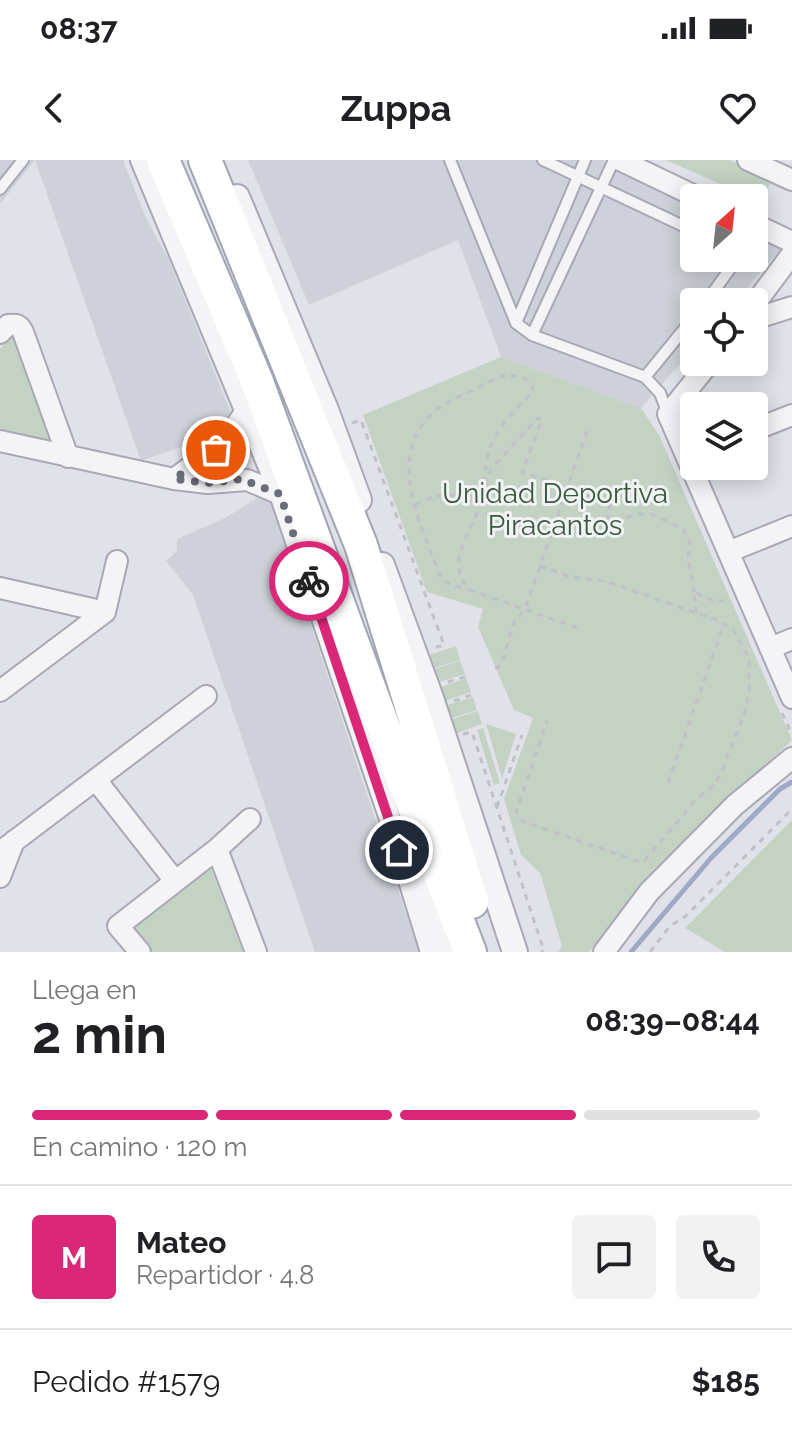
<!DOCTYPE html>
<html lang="es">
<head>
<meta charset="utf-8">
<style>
	:root { --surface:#fff; --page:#f2f2f2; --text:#202124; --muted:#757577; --line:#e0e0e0; --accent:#db2777 }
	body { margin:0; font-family:Raleway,sans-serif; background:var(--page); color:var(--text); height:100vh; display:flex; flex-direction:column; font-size:30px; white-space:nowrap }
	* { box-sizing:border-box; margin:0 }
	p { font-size:26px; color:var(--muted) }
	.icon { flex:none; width:44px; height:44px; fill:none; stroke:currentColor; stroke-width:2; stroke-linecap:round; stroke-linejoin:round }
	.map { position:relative; height:792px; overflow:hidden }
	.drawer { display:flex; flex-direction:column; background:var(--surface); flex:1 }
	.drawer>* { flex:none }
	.needle { width:52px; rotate:27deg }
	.tools { position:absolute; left:680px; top:24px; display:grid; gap:16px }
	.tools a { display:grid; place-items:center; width:88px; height:88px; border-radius:8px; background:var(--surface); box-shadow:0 4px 20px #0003; font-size:40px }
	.pin { position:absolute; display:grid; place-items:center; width:68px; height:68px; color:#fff; margin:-34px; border:4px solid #fff; border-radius:50%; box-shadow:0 2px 8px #0007 }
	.courier { position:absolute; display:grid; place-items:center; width:80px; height:80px; margin:-40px; border:6px solid #db2777; border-radius:50%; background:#fff; color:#222; box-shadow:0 2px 10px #0007 }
	.headline em { font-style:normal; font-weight:700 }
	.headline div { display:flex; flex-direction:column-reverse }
	.headline { display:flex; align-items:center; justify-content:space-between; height:136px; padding:0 32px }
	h1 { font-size:52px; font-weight:700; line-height:60px }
	.bar { display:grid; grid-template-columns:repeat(4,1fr); gap:12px 8px; align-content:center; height:96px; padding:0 32px }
	.bar i { height:10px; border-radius:6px; background:var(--line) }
	.bar .active { background:var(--accent) }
	.bar p { grid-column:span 4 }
	.line { display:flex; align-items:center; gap:20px; padding:0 32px; border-top:2px solid var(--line) }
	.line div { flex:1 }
	.round { display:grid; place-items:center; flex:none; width:84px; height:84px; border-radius:8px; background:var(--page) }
	.status { display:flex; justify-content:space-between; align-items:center; height:56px; padding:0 40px; background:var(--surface); direction:ltr }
	.status svg { height:22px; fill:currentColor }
	header { display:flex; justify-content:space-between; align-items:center; height:104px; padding:0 32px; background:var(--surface); font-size:36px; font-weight:700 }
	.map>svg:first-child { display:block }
</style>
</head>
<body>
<div class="status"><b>08:37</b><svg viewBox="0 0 49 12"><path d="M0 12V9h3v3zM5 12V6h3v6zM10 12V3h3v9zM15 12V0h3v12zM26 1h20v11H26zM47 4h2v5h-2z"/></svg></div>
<header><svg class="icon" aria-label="back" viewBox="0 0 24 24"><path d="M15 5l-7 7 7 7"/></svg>Zuppa<svg class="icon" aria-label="heart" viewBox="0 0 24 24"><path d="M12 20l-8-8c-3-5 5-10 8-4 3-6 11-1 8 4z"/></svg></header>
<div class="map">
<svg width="792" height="792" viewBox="0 0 792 792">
	<rect width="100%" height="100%" fill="#e1e2e9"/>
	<path fill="#cfd1da" d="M0 0H123L146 58 169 100 233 258 227 271 141 301 35 0 0 44Z
		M248 0H604L694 45V98H754V74L782 88 734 142H694V188L641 248 501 197 458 80 309 145Z
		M267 332 419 792H315L193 435 166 401 177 391V379L225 358Z"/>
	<path fill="#c3d2c3" d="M666 0H730L772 20 761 42Z
		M13 172 52 281 0 270V189Z
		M501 197 641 248 659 275 792 580 651 712 589 792H558L562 786 540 713 521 695 504 639 533 558 514 550 478 467 483 449 427 432 363 255Z
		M456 486 460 500 435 508 430 495Z
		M460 501 465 514 439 522 435 509Z
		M466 518 471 532 446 541 441 527Z
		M473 537 477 550 452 558 448 545Z
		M478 551 482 564 457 573 453 559Z
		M486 564 516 574 502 619V618Z
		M483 568 500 623 494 625 477 570Z
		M792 660V792H725L685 768Z
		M210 706 243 792H151L131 765Z"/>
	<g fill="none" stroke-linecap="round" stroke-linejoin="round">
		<path stroke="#9fa9c6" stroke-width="5" d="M631 792 711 698 780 629 792 622"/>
		<defs>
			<path id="service" d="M450 0 516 163 532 175 645 217 694 157
				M543 0 694 71
				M0 29 23 0
				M706 142 735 102V98
				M516 163 585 0
				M532 175 614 0
				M645 217 660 233 668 254"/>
			<path id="minor" d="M141 0 280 334 392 665 431 792
				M620 0 699 38
				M748 0 792 20
				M754 64 792 82
				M754 145 792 94
				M754 159 792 147
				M0 173 8 165C16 164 19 164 23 172L68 297
				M710 202 668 254 792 538
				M754 270 792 255
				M0 281 174 319 208 323 247 320 280 334
				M174 319 227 280 245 252
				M728 392 792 366
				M0 428 105 452
				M105 452 117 401
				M770 488 792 479
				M0 531 105 452
				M96 620 175 721
				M217 689 256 792
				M0 692 206 536
				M0 717 14 681
				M140 792 118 766 217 689 250 659
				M604 792 649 732 735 645 792 598"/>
			<path id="tertiary" d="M237 37 326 250 359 340
				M382 405 431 538 515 792
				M429 721 448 792"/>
			<path id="primary" d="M163 0 256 219 401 614 470 792
				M205 0 361 385 472 742"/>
		</defs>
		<use href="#service" stroke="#a7a8b3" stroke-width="14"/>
		<use href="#minor" stroke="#a7a8b3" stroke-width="24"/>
		<use href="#tertiary" stroke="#a7a8b3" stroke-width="28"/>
		<use href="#primary" stroke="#a1a4b4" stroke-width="36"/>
		<path stroke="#c0c0c7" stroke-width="3" stroke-dasharray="6 6" stroke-linecap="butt" d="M352 263 361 260 444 485 433 488
			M483 337 490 310 538 258 542 260 522 312 610 344 607 359 619 360 637 354 654 355 683 369 690 382 688 396 694 432
			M415 345C437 332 455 332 479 342
			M540 406 571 417 605 421 714 459 733 469 749 498V530L745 551 722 611 715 624 694 642 645 700 640 702 522 661 516 652 547 561
			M473 431 451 425 441 418C422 366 383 296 435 251 446 242 460 236 473 230 494 219 508 209 530 221L534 231C518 247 504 259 494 279 482 303 486 328 477 353 471 370 458 387 459 406 459 418 464 424 473 431L580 469
			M697 453 694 432 717 442 730 439
			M495 508 501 506 514 462 525 449 587 271
			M448 522 467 516
			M454 541 474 534
			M782 553 792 575
			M463 574 472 572 544 791 541 792
			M668 623 724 464
			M497 647 522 575
			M650 792 670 766 686 756 792 649"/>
		<use href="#service" stroke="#f4f4f7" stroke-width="10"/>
		<use href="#minor" stroke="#f4f4f7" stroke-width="20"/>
		<use href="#tertiary" stroke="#f4f4f7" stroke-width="24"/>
		<use href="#primary" stroke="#fff" stroke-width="32"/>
	</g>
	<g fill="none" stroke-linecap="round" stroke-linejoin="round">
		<path stroke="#6b6c7a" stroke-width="8" stroke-dasharray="0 14.4" d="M216 290 174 319 208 323 241 319 280 334 309 421"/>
		<path stroke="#db2777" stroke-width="10" d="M309 421 399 690"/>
	</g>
	<g text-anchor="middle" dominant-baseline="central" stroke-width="6" stroke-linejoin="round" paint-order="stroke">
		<g font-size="28" fill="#395a3b" stroke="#f1f2f6">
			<text x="555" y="333">Unidad Deportiva<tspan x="555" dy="32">Piracantos</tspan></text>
		</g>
	</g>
</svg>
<div class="tools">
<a><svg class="needle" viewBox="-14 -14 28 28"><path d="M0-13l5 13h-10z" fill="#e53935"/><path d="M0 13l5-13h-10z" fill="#757577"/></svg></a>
<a><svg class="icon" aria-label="locate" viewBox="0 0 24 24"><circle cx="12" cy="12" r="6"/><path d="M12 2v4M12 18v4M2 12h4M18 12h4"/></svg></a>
<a><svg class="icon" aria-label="layers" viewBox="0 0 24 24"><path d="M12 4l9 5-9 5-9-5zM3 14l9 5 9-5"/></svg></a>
</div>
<div class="pin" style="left:216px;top:290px;background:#ea580c"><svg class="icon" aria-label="bag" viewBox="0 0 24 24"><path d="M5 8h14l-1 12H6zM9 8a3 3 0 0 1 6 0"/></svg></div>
<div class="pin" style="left:399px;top:690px;background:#1f2937"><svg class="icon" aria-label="home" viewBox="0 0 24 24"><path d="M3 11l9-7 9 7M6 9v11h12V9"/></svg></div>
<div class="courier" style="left:309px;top:421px"><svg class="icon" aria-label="bike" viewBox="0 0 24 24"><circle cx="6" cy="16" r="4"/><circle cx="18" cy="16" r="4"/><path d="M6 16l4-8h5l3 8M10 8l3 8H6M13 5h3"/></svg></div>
</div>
<section class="drawer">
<div class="headline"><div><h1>2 min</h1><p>Llega en</p></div><em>08:39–08:44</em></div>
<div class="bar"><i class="active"></i><i class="active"></i><i class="active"></i><i></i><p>En camino · 120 m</p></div>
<div class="line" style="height:144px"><b class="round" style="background:var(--accent);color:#fff">M</b><div><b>Mateo</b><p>Repartidor · 4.8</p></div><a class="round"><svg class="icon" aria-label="chat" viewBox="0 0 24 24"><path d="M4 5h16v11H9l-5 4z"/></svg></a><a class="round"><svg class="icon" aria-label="phone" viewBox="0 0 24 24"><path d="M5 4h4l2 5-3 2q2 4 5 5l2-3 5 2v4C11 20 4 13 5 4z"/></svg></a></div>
<div class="line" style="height:104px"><div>Pedido #1579</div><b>$185</b></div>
</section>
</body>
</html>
